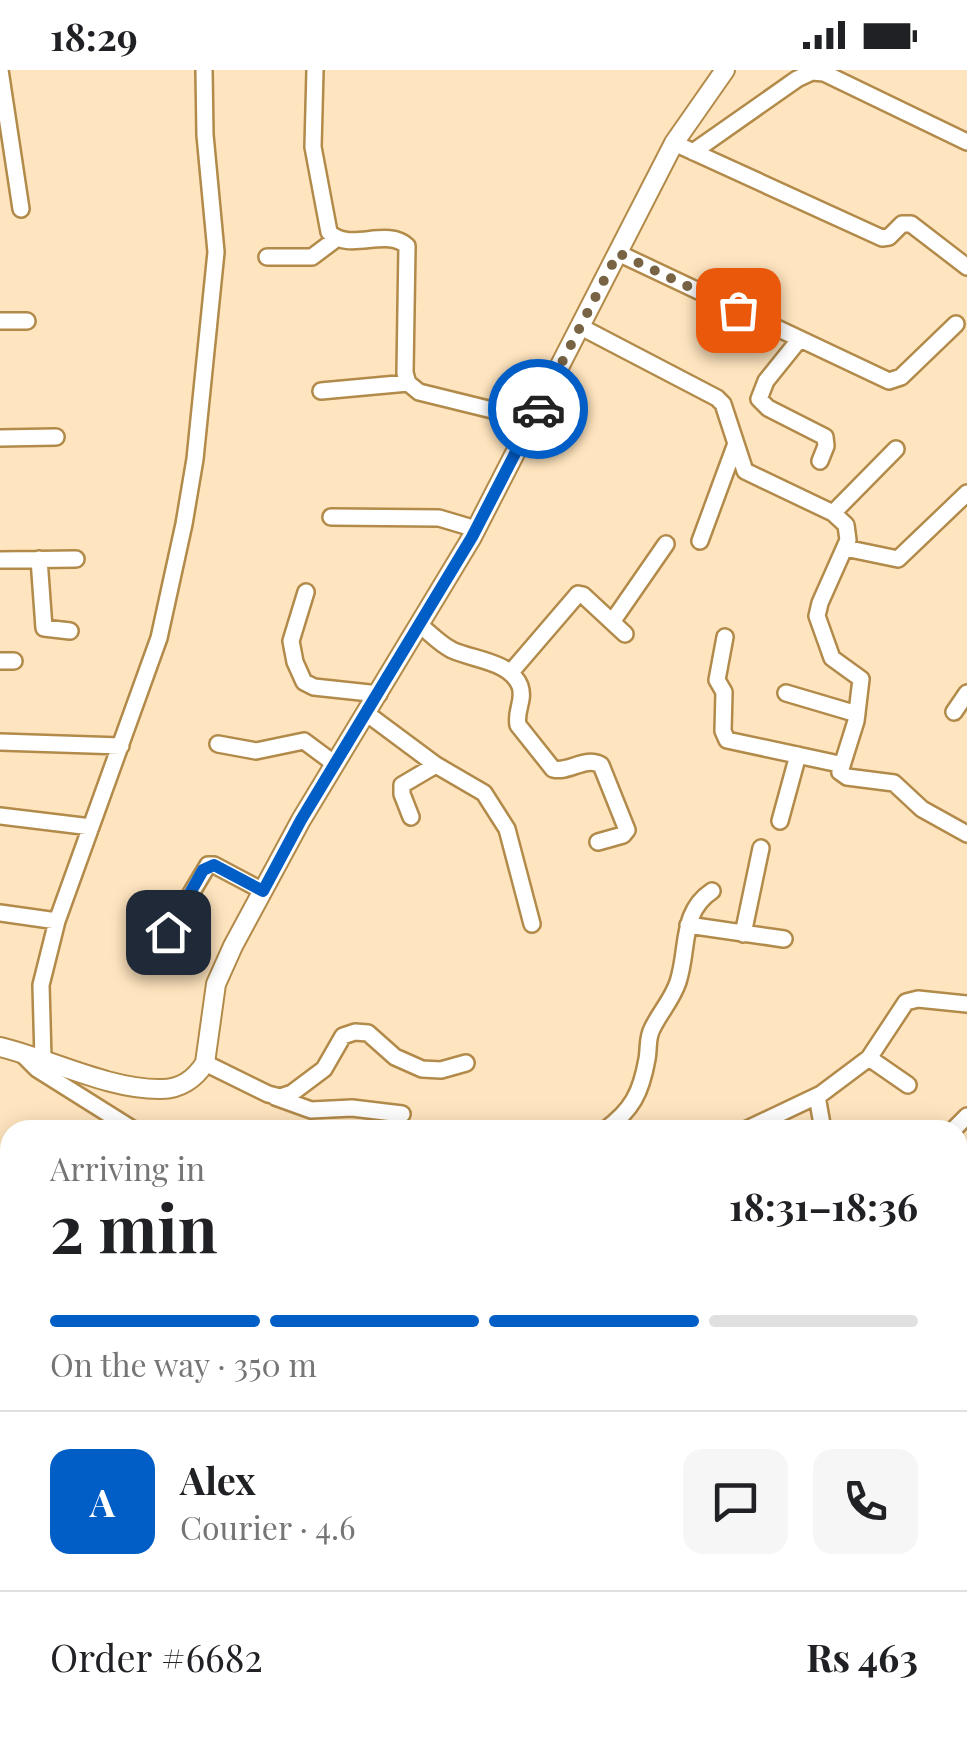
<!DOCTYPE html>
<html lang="en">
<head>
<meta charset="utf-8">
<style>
	:root { --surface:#fff; --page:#f6f6f6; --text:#202124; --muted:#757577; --line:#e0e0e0; --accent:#025ec7 }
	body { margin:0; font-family:"Playfair Display",serif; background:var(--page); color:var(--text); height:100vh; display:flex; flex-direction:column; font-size:38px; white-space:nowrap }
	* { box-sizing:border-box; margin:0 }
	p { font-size:32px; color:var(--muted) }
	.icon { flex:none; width:55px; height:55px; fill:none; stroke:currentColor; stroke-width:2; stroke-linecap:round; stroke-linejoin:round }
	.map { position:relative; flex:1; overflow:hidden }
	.details { position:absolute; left:0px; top:1050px; width:968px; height:620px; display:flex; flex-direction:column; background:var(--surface); border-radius:30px 30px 0 0; box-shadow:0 5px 25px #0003 }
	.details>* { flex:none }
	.pin { position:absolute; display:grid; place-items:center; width:85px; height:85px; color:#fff; margin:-42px; border-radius:20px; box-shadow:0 5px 15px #0006 }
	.courier { position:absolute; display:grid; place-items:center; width:100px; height:100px; margin:-50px; border:8px solid #025ec7; border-radius:50%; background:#fff; color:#222; box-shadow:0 2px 12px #0007 }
	.overview em { font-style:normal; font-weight:700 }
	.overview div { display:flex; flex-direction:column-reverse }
	.overview { display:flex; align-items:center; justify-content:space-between; height:170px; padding:0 50px }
	h1 { font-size:65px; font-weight:700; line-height:75px }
	.bar { display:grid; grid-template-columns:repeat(4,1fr); gap:15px 10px; align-content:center; height:120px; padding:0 50px }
	.bar i { height:12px; border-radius:8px; background:var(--line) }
	.bar .current { background:var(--accent) }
	.bar p { grid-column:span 4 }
	.line { display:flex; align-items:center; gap:25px; padding:0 50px; border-top:2px solid var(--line) }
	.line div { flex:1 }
	.round { display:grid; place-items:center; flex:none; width:105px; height:105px; border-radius:20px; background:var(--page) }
	.status { display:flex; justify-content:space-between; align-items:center; height:70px; padding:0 50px; background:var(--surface); direction:ltr }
	.status svg { height:28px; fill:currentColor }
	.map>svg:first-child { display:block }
</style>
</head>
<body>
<div class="status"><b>18:29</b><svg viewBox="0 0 49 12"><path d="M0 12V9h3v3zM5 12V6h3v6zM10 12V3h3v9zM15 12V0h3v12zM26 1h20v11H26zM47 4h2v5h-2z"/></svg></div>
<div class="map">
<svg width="967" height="1670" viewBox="0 0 967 1670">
	<rect width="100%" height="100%" fill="#ffe5bf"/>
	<path fill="#d8b4e4" d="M0 1167 10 1175V1660H958V1398L967 1394V1670H0Z"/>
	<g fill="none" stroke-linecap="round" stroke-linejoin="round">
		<defs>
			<path id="minor" d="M0 0 21 139
				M315 0 313 77 329 162C348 183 387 157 407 176L405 303 408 313 419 322 533 350
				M674 73 882 168 889 167 902 154H911L967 197
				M693 82 797 9 812 2 824 3 967 72
				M618 183 889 311 901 307 956 254
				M267 187H312L336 169
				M0 251H27
				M581 257 717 328 723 334 745 401 833 443 846 455 848 470 820 533 817 546 832 588 861 609 856 651 840 702 847 707 894 713 922 739 967 764
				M799 270 766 311 759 329 768 338 825 367 826 376 820 391
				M321 321 408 313
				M0 368 56 367
				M833 443 896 379
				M331 447 439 448 476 459
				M700 471 735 376
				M845 478 898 489 967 423
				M39 489 44 558 70 561
				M0 490 76 489
				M306 522 291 571 295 592 304 612 314 617 379 624
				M612 552 666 474
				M421 556C431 564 440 574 452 580 474 590 510 591 520 616 525 631 515 640 518 655L553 699C569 703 585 686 601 695L627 760 623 765 598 772
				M725 567 717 610 724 622 723 661 727 670 839 694
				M0 591H14
				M511 602 578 524 583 525 625 564
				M786 623 857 644
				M954 642 967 623
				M366 643 436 695 484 723 507 759 532 854
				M0 672 121 676
				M218 674 256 681 304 671 335 694
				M0 746 91 757
				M411 747 402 724V715L436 695
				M780 751 798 685
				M0 843 57 851
				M688 855 784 869
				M168 862 208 795H214L263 821
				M743 864 761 778
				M20 982 37 999 134 1060
				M869 988 908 1015
				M43 989 41 915 57 851 159 568 184 454 195 389 216 182 205 65 204 0
				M205 993 268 1024 280 1027 292 1023 324 999 343 966 355 962 368 963 395 987 422 999 441 1000 466 993
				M817 1026 823 1060
				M275 1027 311 1040 352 1038 402 1044
				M605 1060C632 1040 641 1023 647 989 649 979 647 968 652 959 660 942 672 930 678 912 689 878 680 842 712 821
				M745 1060 821 1024 869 988 906 932 918 929 967 934
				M953 1060 967 1046
				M958 1234 967 1216"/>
			<path id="tertiary" d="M0 977C50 989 108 1019 159 1019 179 1020 195 1009 205 993L216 914 233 876 301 750 472 467 674 73 725 0"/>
		</defs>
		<use href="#minor" stroke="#b28a4a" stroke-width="20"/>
		<use href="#tertiary" stroke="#b28a4a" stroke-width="22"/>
		<use href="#minor" stroke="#fff" stroke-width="15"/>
		<use href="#tertiary" stroke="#fff" stroke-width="18"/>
	</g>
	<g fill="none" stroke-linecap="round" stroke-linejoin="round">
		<path stroke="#786445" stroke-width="10" stroke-dasharray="0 18" d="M538 339 618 183 738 240"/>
		<path stroke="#025ec7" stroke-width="12" d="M168 862 203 800 214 795 263 821 301 750 472 467 538 339"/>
	</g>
</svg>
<div class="pin" style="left:738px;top:240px;background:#ea580c"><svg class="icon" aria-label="bag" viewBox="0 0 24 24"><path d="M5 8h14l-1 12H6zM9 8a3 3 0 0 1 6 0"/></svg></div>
<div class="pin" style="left:168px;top:862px;background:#1f2937"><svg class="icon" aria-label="home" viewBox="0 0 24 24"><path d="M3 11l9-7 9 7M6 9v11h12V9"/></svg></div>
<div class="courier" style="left:538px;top:339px"><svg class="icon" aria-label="car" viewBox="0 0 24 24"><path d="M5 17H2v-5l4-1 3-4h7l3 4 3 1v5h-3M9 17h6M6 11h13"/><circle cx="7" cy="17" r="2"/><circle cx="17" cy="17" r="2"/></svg></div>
<section class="details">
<div class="overview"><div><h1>2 min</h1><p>Arriving in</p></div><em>18:31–18:36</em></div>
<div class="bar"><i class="current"></i><i class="current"></i><i class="current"></i><i></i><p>On the way · 350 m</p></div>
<div class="line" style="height:180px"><b class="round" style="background:var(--accent);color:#fff">A</b><div><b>Alex</b><p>Courier · 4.6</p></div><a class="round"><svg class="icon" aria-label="chat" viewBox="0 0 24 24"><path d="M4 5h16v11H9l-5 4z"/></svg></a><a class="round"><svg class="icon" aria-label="phone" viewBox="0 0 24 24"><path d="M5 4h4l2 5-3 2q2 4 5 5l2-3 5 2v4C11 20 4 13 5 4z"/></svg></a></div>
<div class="line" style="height:130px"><div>Order #6682</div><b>Rs 463</b></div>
</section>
</div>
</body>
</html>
